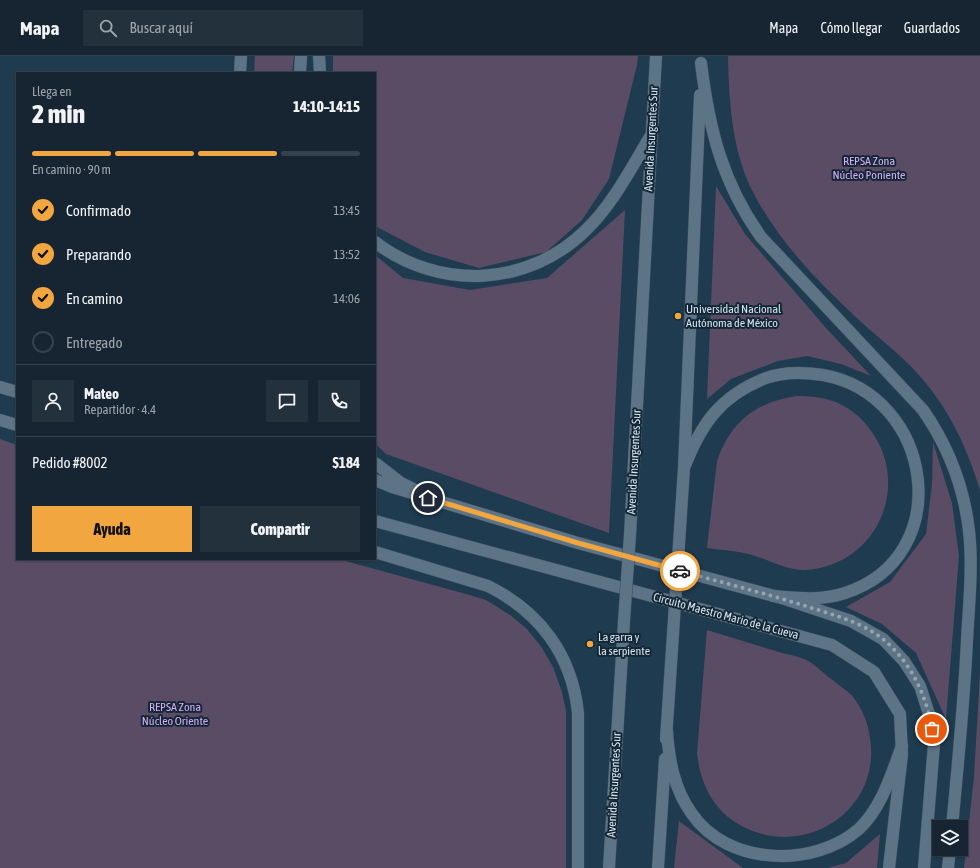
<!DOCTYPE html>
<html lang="es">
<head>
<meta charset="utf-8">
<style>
	:root { --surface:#162531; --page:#23313d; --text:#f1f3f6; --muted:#9ea5ab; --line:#35424d; --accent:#f1a640 }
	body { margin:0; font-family:"Asap Condensed",sans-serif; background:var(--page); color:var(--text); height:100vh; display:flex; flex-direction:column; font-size:15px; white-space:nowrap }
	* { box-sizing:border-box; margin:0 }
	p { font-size:13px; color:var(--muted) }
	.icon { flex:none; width:22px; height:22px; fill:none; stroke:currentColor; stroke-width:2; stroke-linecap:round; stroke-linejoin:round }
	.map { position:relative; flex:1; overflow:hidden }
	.details { position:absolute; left:16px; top:16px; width:360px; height:488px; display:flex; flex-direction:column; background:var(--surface); border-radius:0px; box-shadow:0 1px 3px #0004,0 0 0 1px var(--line) }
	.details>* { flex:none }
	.fabs { position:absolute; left:932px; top:764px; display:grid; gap:8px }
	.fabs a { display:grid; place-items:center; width:36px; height:36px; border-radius:0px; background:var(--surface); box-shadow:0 1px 3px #0004,0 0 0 1px var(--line); font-size:20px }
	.pin { position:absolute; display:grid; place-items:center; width:34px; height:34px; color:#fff; margin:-17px; border:2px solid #fff; border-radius:50%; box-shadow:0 1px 4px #0007 }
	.courier { position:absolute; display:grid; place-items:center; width:40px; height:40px; margin:-20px; border:3px solid #f1a640; border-radius:50%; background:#fff; color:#222; box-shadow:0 1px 5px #0007 }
	.head em { font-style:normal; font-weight:800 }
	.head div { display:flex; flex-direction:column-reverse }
	.head { display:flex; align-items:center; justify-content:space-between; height:68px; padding:0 16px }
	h1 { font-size:26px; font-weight:800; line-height:30px }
	.bar { display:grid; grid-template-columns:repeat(4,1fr); gap:6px 4px; align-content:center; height:48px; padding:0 16px }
	.bar i { height:5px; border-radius:3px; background:var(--line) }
	.bar .on { background:var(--accent) }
	.bar p { grid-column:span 4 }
	.line { display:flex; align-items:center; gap:10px; padding:0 16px; border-top:1px solid var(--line) }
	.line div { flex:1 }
	.round { display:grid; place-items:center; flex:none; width:42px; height:42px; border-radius:0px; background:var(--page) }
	ol { padding:0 16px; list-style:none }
	li { display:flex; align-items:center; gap:12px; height:44px }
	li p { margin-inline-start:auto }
	li .icon { padding:4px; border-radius:50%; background:var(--accent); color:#111; stroke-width:4 }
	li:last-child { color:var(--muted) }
	li i { width:22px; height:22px; border:2px solid var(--line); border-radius:50% }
	.action { display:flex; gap:8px; margin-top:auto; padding:8px 16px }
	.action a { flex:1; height:46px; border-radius:0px; background:var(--accent); color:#111; font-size:16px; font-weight:800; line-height:46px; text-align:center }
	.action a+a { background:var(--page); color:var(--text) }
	header { display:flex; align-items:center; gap:24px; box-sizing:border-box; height:56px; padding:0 20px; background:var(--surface); border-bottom:1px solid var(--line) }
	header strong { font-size:19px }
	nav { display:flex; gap:22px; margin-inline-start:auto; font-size:14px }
	.search { width:280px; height:36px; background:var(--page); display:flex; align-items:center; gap:10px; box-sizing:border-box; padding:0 14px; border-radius:0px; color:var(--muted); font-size:15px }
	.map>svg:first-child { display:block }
</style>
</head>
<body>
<header>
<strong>Mapa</strong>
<div class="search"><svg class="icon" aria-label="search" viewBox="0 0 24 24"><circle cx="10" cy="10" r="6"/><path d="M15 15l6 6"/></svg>Buscar aquí</div>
<nav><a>Mapa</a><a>Cómo llegar</a><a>Guardados</a></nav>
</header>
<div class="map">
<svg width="980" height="812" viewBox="0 0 980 812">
	<rect width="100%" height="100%" fill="#1d3141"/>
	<path fill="#1f3b4f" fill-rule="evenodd" d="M0 0H980V812H0ZM17 17H375V503H17ZM939 771H961V793H939Z"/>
	<path fill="#5b4c66" d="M255 0H294L292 17H254Z
		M333 0H638L637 9 609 123 582 164 546 196 479 212 425 196 377 171 375 168V17H333Z
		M728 0H980V434C967 391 948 351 918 318 903 301 886 288 869 273 826 234 781 190 754 138 732 97 729 46 728 0Z
		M716 130 745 178 826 272 871 320 841 308 807 300 778 305 731 323 707 343Z
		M625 154 609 477 386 398 375 387V199L403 222 470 234 547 222Z
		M797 340C809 340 821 341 833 345 847 350 860 360 869 372 913 428 877 511 804 514 785 514 770 504 752 499 738 495 722 494 707 492L717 405C731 365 756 346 797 340Z
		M0 383 17 389V503H338L466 538 486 544 510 559 527 573 542 592 553 611 562 636 566 655V812H0Z
		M933 386 952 447 959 500 946 663 916 597 882 568 846 551 890 526 926 478 932 428Z
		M707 574C731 581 755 589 779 596 788 599 800 600 808 605 817 610 825 619 834 625 840 630 848 635 853 641 862 652 868 667 870 682 882 755 803 805 740 769 713 754 700 727 697 697Z
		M980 616V812H964L974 721Z
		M679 765 743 812H674Z
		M880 778 877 812H827L846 807Z"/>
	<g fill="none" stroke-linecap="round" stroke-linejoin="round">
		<defs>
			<path id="street" d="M375 424 392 431 578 487 785 543 851 565 883 583 904 605 920 630 929 658 934 688 924 812
				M375 465 832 589 874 616 900 658 902 698 889 812"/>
			<path id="secondary" d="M319 0 320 17
				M701 7C709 73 722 126 761 181L923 354C948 390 964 431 969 475 973 510 969 548 967 584 964 646 958 709 952 771
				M240 17 241 0
				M300 17 301 0
				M375 186C439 235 528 231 586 174 613 148 631 112 650 81
				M0 331 17 336
				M0 364 17 369
				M375 407 401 427 440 446
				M684 412C701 368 720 340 766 322 785 315 804 316 823 319 934 339 957 501 845 537 821 545 797 542 773 540
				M630 479 656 0
				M679 488 684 412 700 39
				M375 496 488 530C540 556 572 599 578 657V812
				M667 675C669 705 674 733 692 758 728 810 814 812 859 773 882 751 891 719 902 690
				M666 683 673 578
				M609 812 624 565
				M658 812 665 703
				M948 812 950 793"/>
		</defs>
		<use href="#street" stroke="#3b4d5a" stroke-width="13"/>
		<use href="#secondary" stroke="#3b4d5a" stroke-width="13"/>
		<use href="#street" stroke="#5d7486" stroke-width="12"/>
		<use href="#secondary" stroke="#5d7486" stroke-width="12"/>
		<defs>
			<path id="secondary-bridge" d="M624 565 630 479
				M673 578 679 488"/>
		</defs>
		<use href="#secondary-bridge" stroke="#3b4d5a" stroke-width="13" stroke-linecap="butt"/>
		<use href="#secondary-bridge" stroke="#5d7486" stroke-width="12"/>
	</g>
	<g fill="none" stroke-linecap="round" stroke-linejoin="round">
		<path stroke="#95a4b0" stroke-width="4" stroke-dasharray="0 7.2" d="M680 515C725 527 771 539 815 553 838 560 865 568 884 584 911 607 926 638 932 673"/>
		<path stroke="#f1a640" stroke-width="5" d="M428 442 578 487 680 515"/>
	</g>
	<g fill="#f1a640" stroke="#132736" stroke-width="1.5">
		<circle cx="678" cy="260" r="4"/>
		<circle cx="590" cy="588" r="4"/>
	</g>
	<g text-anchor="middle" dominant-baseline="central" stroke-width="4" stroke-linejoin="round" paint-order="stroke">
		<g font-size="12" fill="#d5e2ec" stroke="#132736">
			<text transform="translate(651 83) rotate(-87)">Avenida Insurgentes Sur</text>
			<text transform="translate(634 406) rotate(-87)">Avenida Insurgentes Sur</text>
			<text transform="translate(726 560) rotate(15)">Circuito Maestro Mario de la Cueva</text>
			<text transform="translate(614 729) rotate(-87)">Avenida Insurgentes Sur</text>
		</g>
		<g font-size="12" fill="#d7adf5" stroke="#132736">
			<text x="869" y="105">REPSA Zona<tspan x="869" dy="14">Núcleo Poniente</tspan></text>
			<text x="175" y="651">REPSA Zona<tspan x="175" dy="14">Núcleo Oriente</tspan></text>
		</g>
		<g font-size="12" fill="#d5e2ec" stroke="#132736" text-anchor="start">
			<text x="686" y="253">Universidad Nacional<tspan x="686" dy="14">Autónoma de México</tspan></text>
			<text x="598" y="581">La garra y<tspan x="598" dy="14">la serpiente</tspan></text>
		</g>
	</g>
</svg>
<div class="fabs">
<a><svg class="icon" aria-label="layers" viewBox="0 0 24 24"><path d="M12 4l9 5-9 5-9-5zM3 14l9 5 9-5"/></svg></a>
</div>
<div class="pin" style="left:932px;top:673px;background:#ea580c"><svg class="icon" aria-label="bag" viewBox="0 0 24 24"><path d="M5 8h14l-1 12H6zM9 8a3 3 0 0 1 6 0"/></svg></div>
<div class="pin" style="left:428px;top:442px;background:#1f2937"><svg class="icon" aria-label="home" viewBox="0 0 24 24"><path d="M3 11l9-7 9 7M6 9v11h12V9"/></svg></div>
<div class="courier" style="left:680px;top:515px"><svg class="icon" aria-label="car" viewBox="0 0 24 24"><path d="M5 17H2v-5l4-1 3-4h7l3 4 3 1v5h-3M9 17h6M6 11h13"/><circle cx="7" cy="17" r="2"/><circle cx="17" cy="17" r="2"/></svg></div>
<section class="details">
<div class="head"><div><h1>2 min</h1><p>Llega en</p></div><em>14:10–14:15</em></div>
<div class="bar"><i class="on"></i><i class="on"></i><i class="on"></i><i></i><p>En camino · 90 m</p></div>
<ol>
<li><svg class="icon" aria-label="check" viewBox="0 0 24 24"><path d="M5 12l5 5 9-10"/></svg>Confirmado<p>13:45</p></li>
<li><svg class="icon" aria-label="check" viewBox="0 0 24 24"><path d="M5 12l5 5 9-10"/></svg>Preparando<p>13:52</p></li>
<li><svg class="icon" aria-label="check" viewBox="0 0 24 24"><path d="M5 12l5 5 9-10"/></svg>En camino<p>14:06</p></li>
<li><i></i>Entregado</li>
</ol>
<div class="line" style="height:72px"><a class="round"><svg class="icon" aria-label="person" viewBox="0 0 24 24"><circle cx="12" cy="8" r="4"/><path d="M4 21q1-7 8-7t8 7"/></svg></a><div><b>Mateo</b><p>Repartidor · 4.4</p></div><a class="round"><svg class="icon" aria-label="chat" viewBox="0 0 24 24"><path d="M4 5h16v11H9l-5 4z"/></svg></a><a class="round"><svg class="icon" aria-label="phone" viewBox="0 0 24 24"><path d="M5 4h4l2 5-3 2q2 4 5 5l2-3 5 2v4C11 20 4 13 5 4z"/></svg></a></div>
<div class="line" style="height:52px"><div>Pedido #8002</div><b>$184</b></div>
<div class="action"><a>Ayuda</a><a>Compartir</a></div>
</section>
</div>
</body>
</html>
